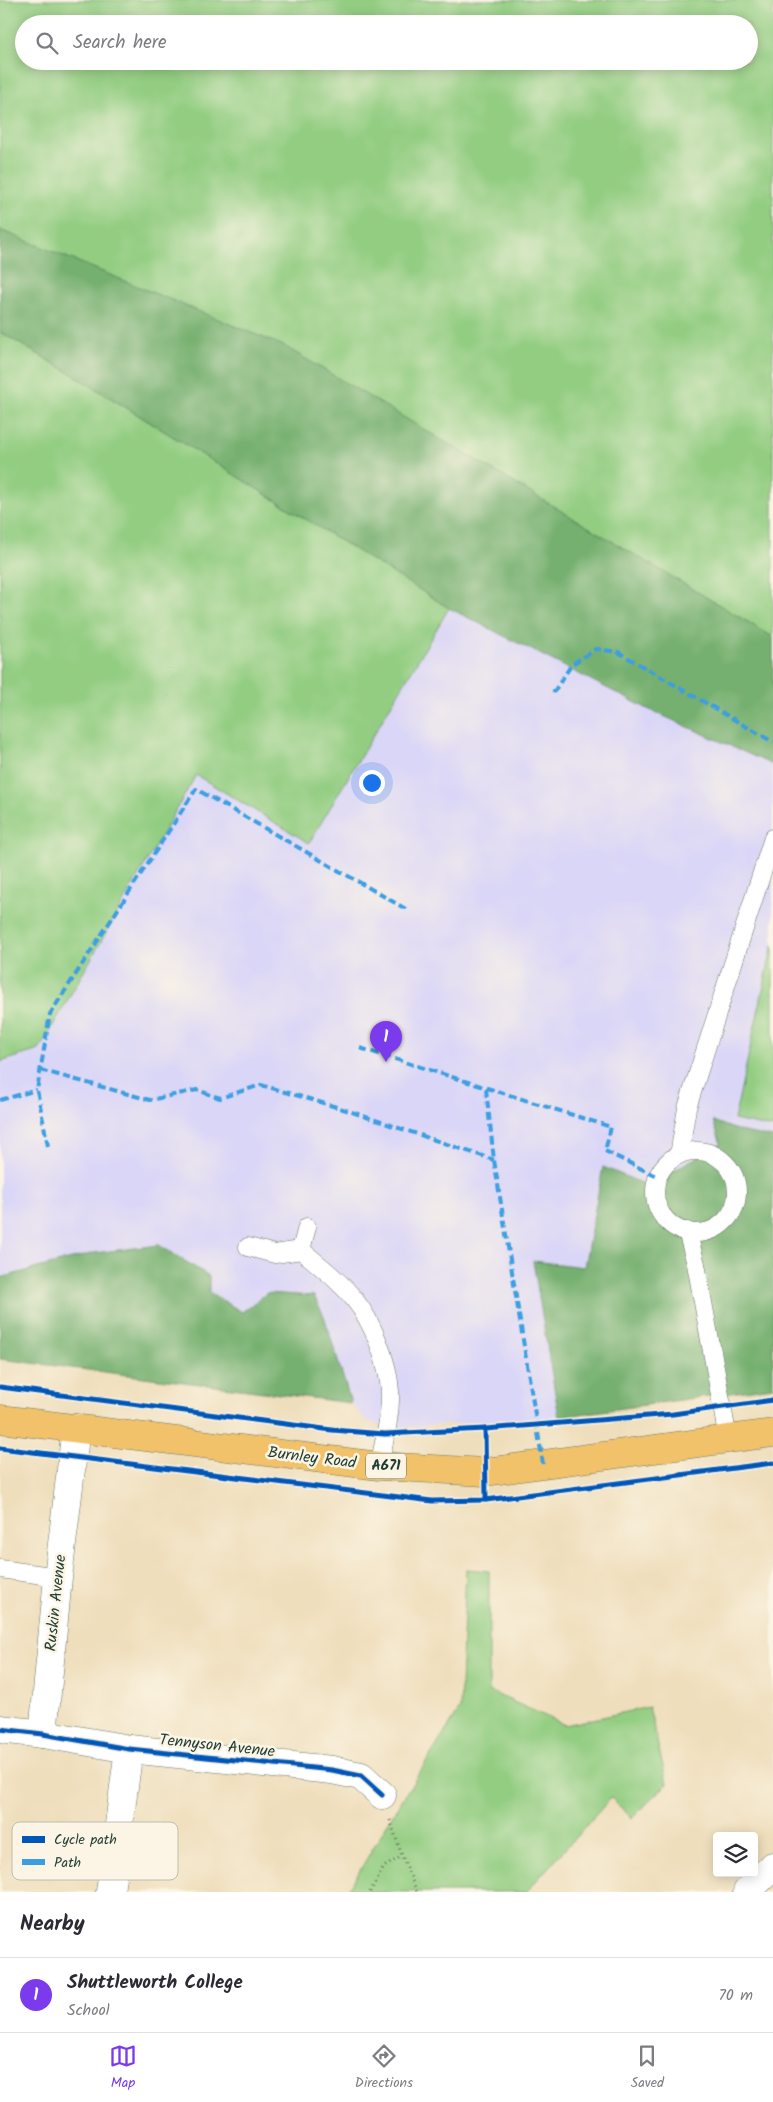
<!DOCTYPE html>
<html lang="en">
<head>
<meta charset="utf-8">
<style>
	:root { --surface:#fff; --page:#f2f2f3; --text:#2b2b33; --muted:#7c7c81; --line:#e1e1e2; --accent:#7c3aed }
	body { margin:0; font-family:Kalam,sans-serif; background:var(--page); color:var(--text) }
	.controls { position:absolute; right:15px; bottom:15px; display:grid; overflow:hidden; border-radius:5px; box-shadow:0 2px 12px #0003 }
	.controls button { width:45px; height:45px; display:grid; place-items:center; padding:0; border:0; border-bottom:1px solid var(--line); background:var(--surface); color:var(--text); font:25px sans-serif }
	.you { position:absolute; left:371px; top:782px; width:18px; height:18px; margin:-12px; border:4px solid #fff; border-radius:50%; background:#1a73e8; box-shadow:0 0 0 8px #1a73e833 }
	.badge { display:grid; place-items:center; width:32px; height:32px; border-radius:50%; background:var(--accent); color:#fff; font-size:16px; font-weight:700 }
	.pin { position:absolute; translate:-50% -41px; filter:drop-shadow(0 1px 2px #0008) }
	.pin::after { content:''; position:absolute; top:26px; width:18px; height:15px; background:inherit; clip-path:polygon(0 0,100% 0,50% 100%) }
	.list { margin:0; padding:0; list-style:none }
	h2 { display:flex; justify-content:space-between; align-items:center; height:65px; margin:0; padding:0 20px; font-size:21px }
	h2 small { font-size:16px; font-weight:400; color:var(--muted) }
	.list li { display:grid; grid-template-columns:32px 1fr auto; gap:15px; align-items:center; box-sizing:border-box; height:75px; padding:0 20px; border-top:1px solid var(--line) }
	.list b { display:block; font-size:19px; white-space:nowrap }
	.list p { margin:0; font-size:16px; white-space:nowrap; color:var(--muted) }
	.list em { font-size:16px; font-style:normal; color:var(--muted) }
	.icon { flex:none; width:28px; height:28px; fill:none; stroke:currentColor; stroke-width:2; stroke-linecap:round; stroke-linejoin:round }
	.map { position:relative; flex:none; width:773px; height:1892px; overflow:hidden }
	.search { position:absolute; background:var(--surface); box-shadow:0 2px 12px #0003; left:15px; right:15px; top:15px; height:55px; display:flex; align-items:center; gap:12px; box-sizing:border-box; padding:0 18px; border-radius:28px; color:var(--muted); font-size:19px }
	.sheet { height:140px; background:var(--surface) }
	nav { display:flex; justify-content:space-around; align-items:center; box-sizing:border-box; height:70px; border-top:1px solid var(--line); background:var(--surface); font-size:14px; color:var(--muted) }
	nav a { display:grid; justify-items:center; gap:2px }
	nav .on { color:var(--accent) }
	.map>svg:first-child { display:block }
	.built { fill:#dad6f7 }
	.green { fill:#93cd82; stroke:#59855b; fill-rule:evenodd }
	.forest { fill:#76b070; stroke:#4a7652 }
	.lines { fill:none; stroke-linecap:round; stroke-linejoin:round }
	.service-casing { stroke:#687564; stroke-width:19 }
	.minor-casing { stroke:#687564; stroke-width:29 }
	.primary-casing { stroke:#687564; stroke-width:29 }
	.path { stroke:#687564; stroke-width:3; stroke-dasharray:1 4; stroke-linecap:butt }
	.service { stroke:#fff; stroke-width:18 }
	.minor { stroke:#fff; stroke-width:28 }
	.primary { stroke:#f2c26a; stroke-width:28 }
	.quiet { stroke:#3c9ee2; stroke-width:4; stroke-dasharray:8 4; stroke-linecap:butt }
	.cycleway-casing { stroke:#fcf5e5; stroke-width:8 }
	.cycleway { stroke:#0057b8; stroke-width:5 }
	.labels { text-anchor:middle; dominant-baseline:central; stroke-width:5; stroke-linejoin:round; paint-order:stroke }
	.shield { fill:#fcf5e5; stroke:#617469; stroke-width:1 }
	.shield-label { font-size:15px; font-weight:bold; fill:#1f3d34 }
	.street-label { font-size:16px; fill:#1f3d34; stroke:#fcf5e5 }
	.key { fill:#fcf5e5; stroke:#babeb0; stroke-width:1 }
	.key-label { font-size:14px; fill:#1f3d34 }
</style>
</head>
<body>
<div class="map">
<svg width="773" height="1892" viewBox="0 0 773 1892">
	<rect width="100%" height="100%" fill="#fcf5e5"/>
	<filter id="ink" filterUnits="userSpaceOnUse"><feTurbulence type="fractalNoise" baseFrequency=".02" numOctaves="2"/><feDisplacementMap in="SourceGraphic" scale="10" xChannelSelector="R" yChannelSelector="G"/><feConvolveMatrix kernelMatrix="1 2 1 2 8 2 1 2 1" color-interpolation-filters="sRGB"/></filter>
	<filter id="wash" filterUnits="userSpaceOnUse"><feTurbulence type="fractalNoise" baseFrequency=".0096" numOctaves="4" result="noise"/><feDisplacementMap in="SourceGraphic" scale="20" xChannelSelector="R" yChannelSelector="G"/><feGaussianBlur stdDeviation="1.12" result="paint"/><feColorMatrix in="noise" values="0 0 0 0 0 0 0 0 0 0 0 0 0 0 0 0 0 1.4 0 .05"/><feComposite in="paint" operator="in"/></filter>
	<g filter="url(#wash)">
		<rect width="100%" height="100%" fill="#efdebc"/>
		<polygon class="built" points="0,332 648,709 773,765 773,1387 559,1417 387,1428 367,1421 350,1403 0,1359"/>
		<g class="green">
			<path d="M 0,0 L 773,0 L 773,637 L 284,347 L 0,230 ZM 24,24 L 749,24 L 749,61 L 24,61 Z"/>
			<polygon points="0,332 77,377 449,608 309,843 196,775 39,1050 0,1062"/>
			<polygon points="773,945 773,1128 734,1120"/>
			<polygon points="466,1569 489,1571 489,1691 565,1725 649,1707 667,1784 632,1818 611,1798 526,1892 347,1892 392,1816 460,1709"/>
		</g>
		<g class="forest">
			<polygon points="0,230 284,346 773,637 773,765 648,709 449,608 77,377 0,332"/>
			<polygon points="713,1121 739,1131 773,1138 773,1387 559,1417 533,1261 584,1267 603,1167 646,1185 721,1144"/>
			<polygon points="159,1245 209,1276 209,1292 242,1312 267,1293 314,1296 324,1316 351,1403 0,1359 0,1278 94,1253"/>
		</g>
	</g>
	<g filter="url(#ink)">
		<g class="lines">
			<defs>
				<g id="service">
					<circle cx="696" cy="1192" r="41"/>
					<polyline points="679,1155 687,1108 773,838"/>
					<polyline points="687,1231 696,1264 728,1439"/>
					<path d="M 248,1247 L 275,1254 L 301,1250 C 319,1265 340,1281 354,1299 C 373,1322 388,1362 390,1391 C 391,1415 384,1442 379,1466"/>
					<polyline points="301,1250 307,1227"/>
					<polyline points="0,1569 58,1577"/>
				</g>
				<g id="minor">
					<polyline points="0,1729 43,1734 129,1749 332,1770 361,1776 382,1795"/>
					<polyline points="43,1734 58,1577 76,1428"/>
					<polyline points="110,1892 129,1749"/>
					<polyline points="747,1892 773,1866"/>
				</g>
				<polyline id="primary" points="0,1419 379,1466 485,1472 773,1433"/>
			</defs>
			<use href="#service" class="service-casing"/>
			<use href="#minor" class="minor-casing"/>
			<use href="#primary" class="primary-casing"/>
			<g class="path">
				<polyline points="390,1820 402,1856 417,1892"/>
				<polyline points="370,1892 384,1867 402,1856"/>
			</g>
			<use href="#service" class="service"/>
			<use href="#minor" class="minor"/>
			<use href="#primary" class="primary"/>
			<g class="quiet">
				<polyline points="553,693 572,664 596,649 618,652 773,742"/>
				<polyline points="360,1048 611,1127 605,1151 658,1177"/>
				<polyline points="40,1070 150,1100 197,1090 220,1098 261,1085 340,1108 494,1160"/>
				<polyline points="486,1089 494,1160 543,1464"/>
				<polyline points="0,1100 37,1090"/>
				<polyline points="48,1146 37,1090 50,1014 196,789 406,909"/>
			</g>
			<defs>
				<g id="cycleway">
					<polyline points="0,1387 332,1430 385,1434 485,1429"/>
					<polyline points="0,1448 432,1501 486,1500 773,1463"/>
					<polyline points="486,1500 485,1429 673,1414 773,1400"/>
					<polyline points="0,1729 43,1734 129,1749 332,1770 361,1776 382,1795"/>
				</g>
			</defs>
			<use href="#cycleway" class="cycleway-casing"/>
			<use href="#cycleway" class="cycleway"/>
		</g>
	</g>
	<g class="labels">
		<rect class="shield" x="366" y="1453.5" width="40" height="25" rx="4"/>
		<g class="shield-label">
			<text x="386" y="1466">A671</text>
		</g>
		<g class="street-label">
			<text transform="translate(312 1458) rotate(7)">Burnley Road</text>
			<text transform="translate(56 1603) rotate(-84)">Ruskin Avenue</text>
			<text transform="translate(217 1746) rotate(6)">Tennyson Avenue</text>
		</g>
	</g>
	<rect x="12" y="1822" width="166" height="58" rx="8" class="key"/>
	<rect x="22" y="1836" width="23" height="7" fill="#0057b8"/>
	<rect x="22" y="1859" width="23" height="6" fill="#3c9ee2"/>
	<g class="key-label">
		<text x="54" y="1844">Cycle path</text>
		<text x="54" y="1867">Path</text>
	</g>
</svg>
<div class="controls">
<button><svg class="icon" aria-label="layers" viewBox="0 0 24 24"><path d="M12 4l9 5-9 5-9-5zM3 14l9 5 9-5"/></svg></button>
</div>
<div class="you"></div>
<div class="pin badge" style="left:386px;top:1062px">1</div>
<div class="search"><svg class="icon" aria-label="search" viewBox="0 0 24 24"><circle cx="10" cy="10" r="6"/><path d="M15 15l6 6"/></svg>Search here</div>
</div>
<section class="sheet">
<h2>Nearby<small></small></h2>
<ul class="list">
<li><span class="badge">1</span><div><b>Shuttleworth College</b><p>School</p></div><em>70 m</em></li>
</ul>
</section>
<nav>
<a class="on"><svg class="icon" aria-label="map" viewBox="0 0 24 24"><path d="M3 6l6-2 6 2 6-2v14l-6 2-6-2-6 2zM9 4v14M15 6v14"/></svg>Map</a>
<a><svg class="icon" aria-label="directions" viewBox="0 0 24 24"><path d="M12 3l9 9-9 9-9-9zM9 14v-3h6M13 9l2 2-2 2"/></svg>Directions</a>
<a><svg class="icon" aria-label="saved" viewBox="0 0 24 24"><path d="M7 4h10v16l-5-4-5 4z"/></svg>Saved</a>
</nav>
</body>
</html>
